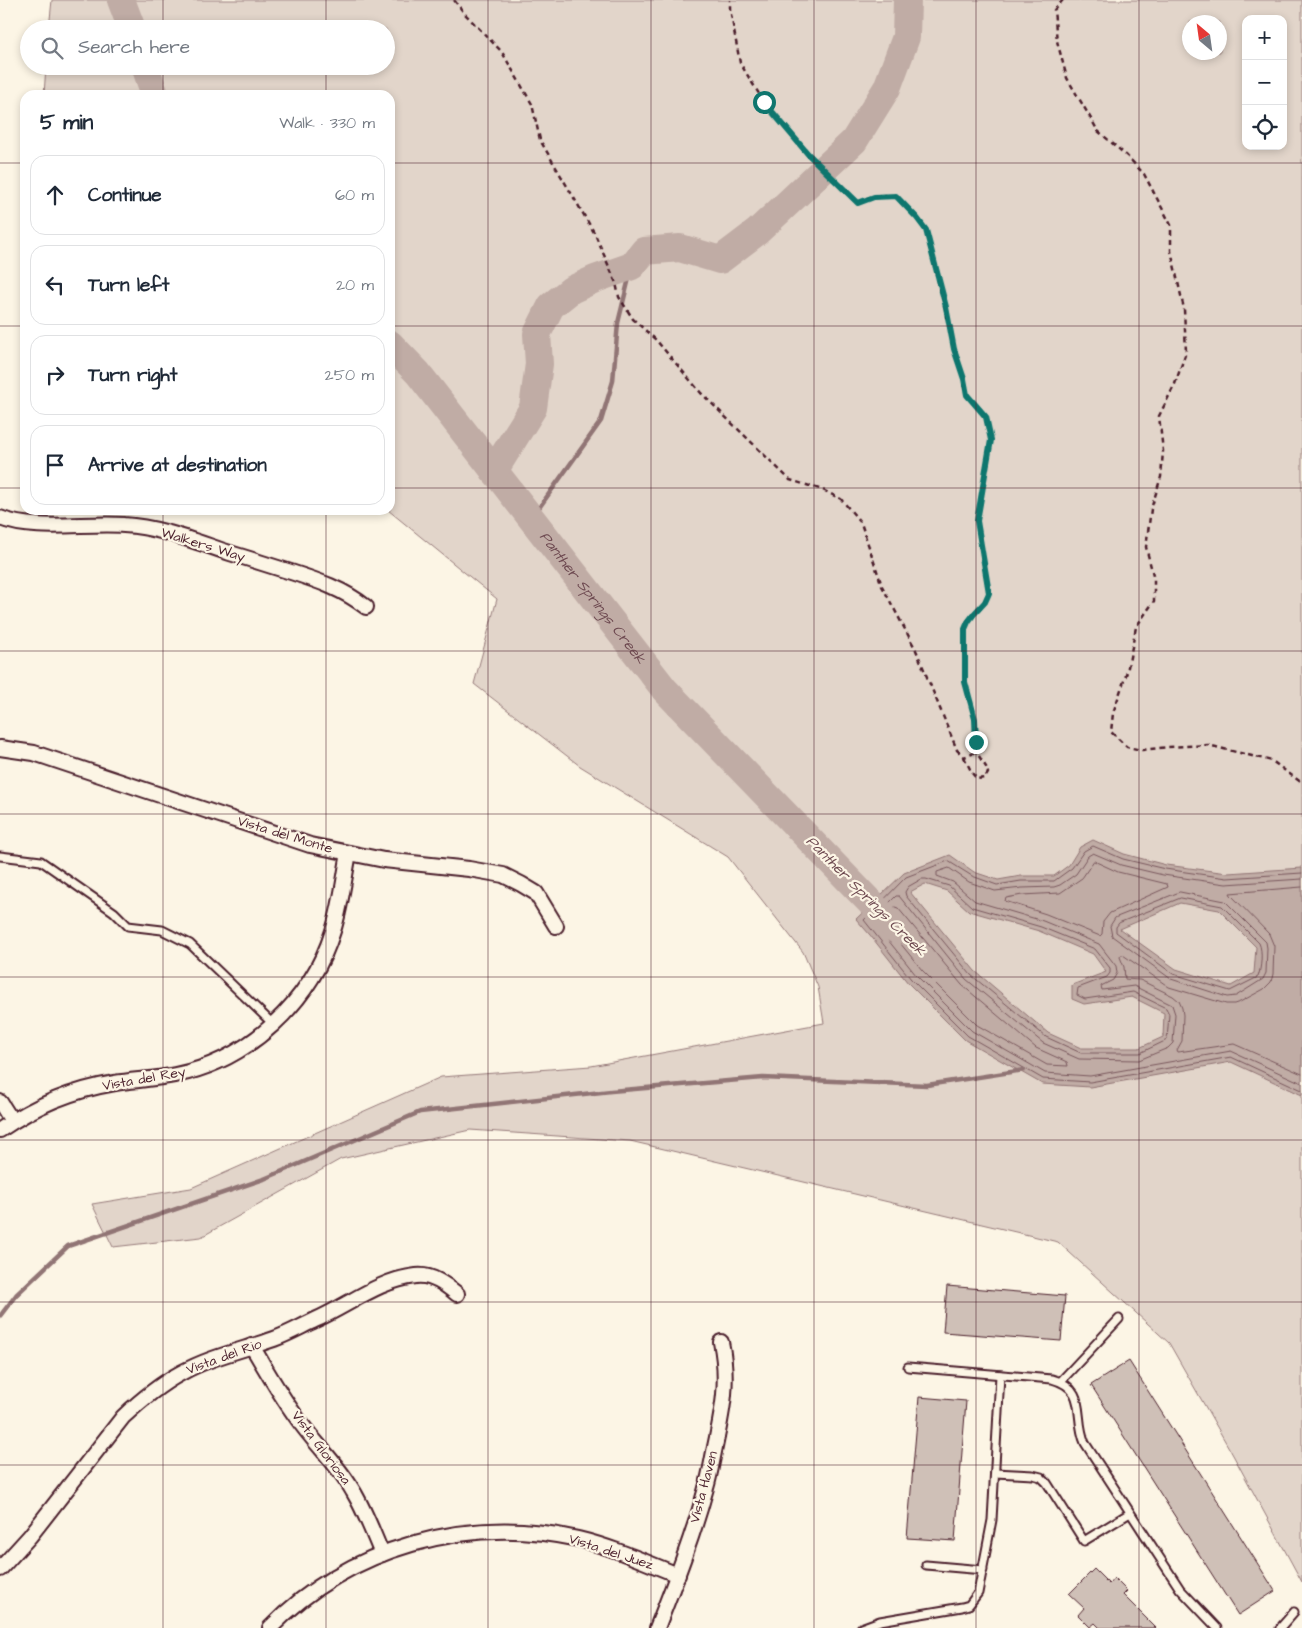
<!DOCTYPE html>
<html lang="en">
<head>
<meta charset="utf-8">
<style>
	:root { --surface:#fff; --page:#f2f2f3; --text:#1f2937; --muted:#747a83; --line:#e0e1e3 }
	body { margin:0; font-family:"Architects Daughter",sans-serif; background:var(--page); color:var(--text) }
	.controls { position:absolute; right:15px; top:15px; display:grid; overflow:hidden; border-radius:10px; box-shadow:0 2px 8px #0003 }
	.controls button { width:45px; height:45px; display:grid; place-items:center; padding:0; border:0; border-bottom:1px solid var(--line); background:var(--surface); color:var(--text); font:25px sans-serif }
	.compass { position:absolute; left:1182px; top:15px; width:45px; height:45px; border-radius:50%; background:var(--surface); box-shadow:0 2px 8px #0003; rotate:331deg }
	.stop { position:absolute; width:15px; height:15px; margin:-11px; border:4px solid #0f766e; border-radius:50%; background:#fff }
	.stop.end { background:#0f766e; border-color:#fff; box-shadow:0 1px 5px #0008 }
	.list { margin:0; padding:0; list-style:none }
	h2 { display:flex; justify-content:space-between; align-items:center; height:65px; margin:0; padding:0 20px; font-size:21px }
	h2 small { font-size:16px; font-weight:400; color:var(--muted) }
	.list li { display:grid; grid-template-columns:32px 1fr auto; gap:15px; align-items:center; box-sizing:border-box; height:80px; margin:0 10px 10px; padding:0 10px; border:1px solid var(--line); border-radius:15px }
	.list b { display:block; font-size:19px; white-space:nowrap }
	.list em { font-size:16px; font-style:normal; color:var(--muted) }
	.icon { flex:none; width:28px; height:28px; fill:none; stroke:currentColor; stroke-width:2; stroke-linecap:round; stroke-linejoin:round }
	.map { position:relative; flex:none; width:1302px; height:1628px; overflow:hidden }
	.search { position:absolute; background:var(--surface); box-shadow:0 2px 8px #0003; left:20px; top:20px; width:375px; height:55px; display:flex; align-items:center; gap:12px; box-sizing:border-box; padding:0 18px; border-radius:28px; color:var(--muted); font-size:19px }
	.panel { position:absolute; background:var(--surface); box-shadow:0 2px 8px #0003; left:20px; top:90px; width:375px; height:425px; border-radius:15px }
	.map>svg:first-child { display:block }
	.green { fill:#e2d5ca; stroke:#967a7a; fill-rule:evenodd }
	.water { fill:#c0aca5; stroke:#917474; fill-rule:evenodd }
	.lines { fill:none; stroke-linecap:round; stroke-linejoin:round }
	.shore { stroke:#79575c; stroke-width:1 }
	.stream { stroke:#917474; stroke-width:4.5 }
	.river { stroke:#c0aca5; stroke-width:28 }
	.building { fill:#cfc0b7; stroke:#4a1f2b }
	.service-casing { stroke:#4a1f2b; stroke-width:11 }
	.minor-casing { stroke:#4a1f2b; stroke-width:18 }
	.path { stroke:#4a1f2b; stroke-width:2.5; stroke-dasharray:5 4; stroke-linecap:butt }
	.service { stroke:#fcf5e5; stroke-width:7 }
	.minor { stroke:#fcf5e5; stroke-width:14 }
	.route { stroke:#0f766e; stroke-width:6 }
	.grid { fill:none; stroke:#4a1f2b; stroke-width:1; stroke-opacity:0.55 }
	.labels { text-anchor:middle; dominant-baseline:central; stroke-width:4.5; stroke-linejoin:round; paint-order:stroke }
	.street-label { font-size:14px; fill:#4a1f2b; stroke:#fcf5e5 }
	.water-label { font-size:15px; font-style:italic; fill:#6d4950; stroke:#fcf5e5 }
</style>
</head>
<body>
<div class="map">
<svg width="1302" height="1628" viewBox="0 0 1302 1628">
	<rect width="100%" height="100%" fill="#fcf5e5"/>
	<filter id="ink" filterUnits="userSpaceOnUse"><feTurbulence type="fractalNoise" baseFrequency=".02" numOctaves="2"/><feDisplacementMap in="SourceGraphic" scale="10" xChannelSelector="R" yChannelSelector="G"/><feConvolveMatrix kernelMatrix="1 2 1 2 8 2 1 2 1" color-interpolation-filters="sRGB"/></filter>
	<g filter="url(#ink)">
		<path class="green" d="M 52,0 L 1302,0 L 1302,1582 L 1233,1455 L 1169,1343 L 1058,1242 L 630,1141 L 470,1130 L 341,1159 L 201,1237 L 113,1247 L 92,1204 L 191,1188 L 441,1077 L 591,1066 L 824,1023 L 818,987 L 803,952 L 728,857 L 580,766 L 474,684 L 497,599 L 388,510 L 390,510 L 390,95 L 44,95 L 46,66 L 386,66 L 386,29 L 49,29 ZM 1246,19 L 1283,19 L 1283,146 L 1246,146 ZM 1190,22 L 1220,22 L 1220,52 L 1190,52 Z"/>
		<path class="water" d="M 1093,840 L 1124,854 L 1166,865 L 1228,873 L 1302,868 L 1302,1095 L 1231,1062 L 1090,1087 L 1042,1084 L 965,1040 L 908,983 L 870,935 L 856,919 L 904,873 L 950,855 L 974,872 L 998,880 L 1021,876 L 1054,876 L 1069,865 L 1080,847 ZM 925,884 L 947,891 L 969,911 L 1039,931 L 1093,954 L 1106,972 L 1072,985 L 1072,999 L 1084,1004 L 1132,997 L 1164,1013 L 1163,1037 L 1139,1048 L 1081,1048 L 1048,1033 L 975,971 L 910,892 ZM 1180,903 L 1219,910 L 1256,947 L 1254,973 L 1231,986 L 1176,969 L 1120,929 Z"/>
		<g class="lines">
			<g class="shore">
				<polygon points="1094,861 1118,872 1167,884 1168,887 1110,913 1103,922 1102,934 1100,936 1046,914 1005,901 1006,898 1022,895 1060,893 1082,878"/>
				<polyline points="1302,873 1227,878 1165,869 1123,859 1093,846 1084,851 1072,868 1054,881 1021,881 997,885 972,876 948,861 906,877 864,920 911,979 968,1036 1043,1079 1090,1082 1231,1057 1302,1090"/>
				<polygon points="922,879 926,879 949,886 972,907 1041,927 1095,949 1110,968 1110,973 1107,977 1078,988 1077,995 1085,999 1133,992 1166,1008 1169,1014 1167,1040 1140,1053 1081,1053 1046,1037 971,975 906,896 905,892 908,887"/>
				<polyline points="1302,879 1226,884 1163,875 1121,865 1093,853 1088,856 1076,874 1060,885 1054,887 1022,888 995,891 969,882 949,868 937,872 937,876 953,882 975,901 1043,921 1099,944 1116,966 1117,973 1113,980 1101,986 1102,990 1134,986 1172,1005 1175,1014 1173,1043 1168,1048 1139,1060 1079,1059 1043,1043 966,979 899,896 896,896 872,920 916,975 972,1031 1045,1073 1090,1076 1231,1051 1302,1083"/>
				<polyline points="1302,887 1230,893 1231,895 1269,934 1274,946 1273,974 1271,982 1264,989 1240,1002 1234,1004 1226,1004 1169,987 1123,955 1121,955 1120,957 1124,967 1125,979 1140,980 1173,996 1179,1001 1182,1008 1183,1015 1182,1041 1177,1050 1178,1052 1234,1044 1302,1074"/>
				<polygon points="1180,892 1225,901 1266,942 1267,948 1266,973 1263,979 1236,996 1227,997 1171,979 1112,936 1110,926 1115,918"/>
				<path d="M 1181,898 L 1222,906 L 1259,943 C 1263,951 1261,969 1258,977 L 1230,991 L 1173,974 L 1116,932 L 1116,927 L 1119,923 Z"/>
				<polygon points="895,907 898,908 962,985 1036,1048 1067,1062 1068,1066 1047,1065 977,1025 922,970 883,922 884,919"/>
			</g>
			<g class="stream">
				<polyline points="531,519 601,421 613,381 618,323 632,266"/>
				<polyline points="0,1316 16,1295 68,1246 264,1179 420,1112 611,1091 763,1078 927,1085 1024,1070"/>
			</g>
			<g class="river">
				<polyline points="121,0 132,29"/>
				<polyline points="145,66 155,95"/>
				<path id="s1" d="M 390,344 L 418,373 L 665,690 L 897,930"/>
				<polyline points="494,471 533,408 539,364 537,334 551,306 571,290 595,279 632,266 644,251 680,248 720,260 757,232 854,141 887,88 906,37 907,0"/>
			</g>
		</g>
		<g class="building">
			<polygon points="947,1286 1065,1296 1061,1341 943,1332"/>
			<polygon points="1129,1361 1275,1591 1238,1615 1091,1385"/>
			<polygon points="919,1397 966,1401 955,1541 907,1538"/>
			<polygon points="1094,1569 1109,1584 1114,1578 1127,1591 1123,1595 1156,1628 1100,1628 1095,1623 1090,1627 1078,1615 1084,1608 1069,1594"/>
		</g>
		<g class="lines">
			<defs>
				<g id="service">
					<polyline points="0,856 41,861 114,912 128,926 162,930 190,944 273,1024"/>
					<path d="M 908,1367 L 1052,1379 C 1089,1389 1073,1416 1085,1443 L 1180,1589 L 1217,1628"/>
					<polyline points="1061,1381 1119,1319"/>
					<polyline points="995,1473 1033,1475 1041,1477 1047,1483 1084,1541 1130,1513"/>
					<polyline points="926,1565 983,1570"/>
					<polyline points="861,1628 880,1621 962,1607 969,1605 978,1593 992,1520 1000,1375"/>
					<polyline points="1280,1628 1294,1612"/>
				</g>
				<g id="minor">
					<path d="M 0,518 C 35,532 86,522 124,525 C 160,527 196,542 230,553 C 250,559 271,566 291,572 C 319,581 343,589 366,607"/>
					<polyline points="0,748 34,753 310,845 384,860 469,869 503,875 521,884 536,893 556,926"/>
					<polyline points="0,1102 12,1121"/>
					<path d="M 0,1130 C 34,1106 73,1090 115,1083 C 135,1080 155,1079 175,1075 C 248,1061 311,1002 333,931 C 341,906 344,879 349,853"/>
					<path d="M 252,1346 C 266,1370 280,1395 297,1418 C 314,1443 338,1464 353,1491 C 365,1511 373,1533 382,1554"/>
					<path d="M 0,1569 L 30,1536 L 123,1417 C 141,1400 159,1385 181,1373 C 210,1357 243,1350 274,1339 C 288,1334 302,1326 315,1320 C 349,1305 379,1280 416,1276 C 432,1274 446,1285 457,1294"/>
					<path d="M 270,1628 C 349,1547 468,1514 578,1539 C 612,1547 645,1562 678,1575"/>
					<path d="M 657,1628 C 675,1582 693,1536 706,1488 C 710,1475 712,1461 715,1447 C 723,1409 729,1380 721,1342"/>
				</g>
			</defs>
			<use href="#service" class="service-casing"/>
			<use href="#minor" class="minor-casing"/>
			<g class="path">
				<polyline points="454,0 465,14 502,52 532,104 540,140 595,234 616,283 619,297 633,319 656,340 701,393 790,480 823,490 841,499 861,523 882,586 916,650 957,750 964,757 972,754 975,750 976,727 973,710 965,682 965,629 968,621 985,601 989,593 977,521 991,440 986,417 967,395 964,379 954,349 945,307 926,230 917,218 896,196 874,197 858,203 808,154 764,102 740,63 730,9 730,0"/>
				<polyline points="1063,0 1054,10 1057,41 1067,78 1098,131 1127,156 1144,174 1171,225 1171,251 1184,309 1186,352 1175,384 1159,416 1163,451 1161,477 1151,509 1146,547 1154,579 1154,601 1136,627 1127,672 1113,713 1111,732 1127,747 1142,750 1168,747 1208,745 1272,761 1302,783"/>
				<polyline points="964,757 972,773 977,779 985,778 988,773 986,767 975,750"/>
			</g>
			<use href="#service" class="service"/>
			<use href="#minor" class="minor"/>
		</g>
	</g>
	<g class="lines" filter="url(#ink)">
		<polyline class="route" points="764,102 808,154 858,203 874,197 896,196 917,218 926,230 946,307 954,349 964,379 967,395 986,417 991,440 977,521 989,593 985,602 974,614 968,622 965,629 965,682 975,719 976,742"/>
	</g>
	<path class="grid" d="M 163,0 L 163,29M 326,0 L 326,29M 488,0 L 488,1628M 651,0 L 651,1628M 814,0 L 814,1628M 976,0 L 976,1628M 1139,0 L 1139,1628M 163,66 L 163,95M 326,66 L 326,95M 0,163 L 25,163M 390,163 L 1302,163M 0,326 L 25,326M 390,326 L 1302,326M 0,488 L 25,488M 390,488 L 1302,488M 163,510 L 163,1628M 326,510 L 326,1628M 0,651 L 1302,651M 0,814 L 1302,814M 0,977 L 1302,977M 0,1140 L 1302,1140M 0,1302 L 1302,1302M 0,1465 L 1302,1465"/>
	<g class="labels">
		<g class="street-label">
			<text transform="translate(203 545) rotate(17)">Walkers Way</text>
			<text transform="translate(285 835) rotate(17)">Vista del Monte</text>
			<text transform="translate(144 1079) rotate(-10)">Vista del Rey</text>
			<text transform="translate(224 1357) rotate(-20)">Vista del Rio</text>
			<text transform="translate(321 1448) rotate(53)">Vista Gloriosa</text>
			<text transform="translate(704 1487) rotate(-75)">Vista Haven</text>
			<text transform="translate(611 1552) rotate(18)">Vista del Juez</text>
		</g>
		<g class="water-label">
			<text stroke="none"><textPath href="#s1" startOffset="325">Panther Springs Creek</textPath></text>
			<text transform="translate(866 896) rotate(45)">Panther Springs Creek</text>
		</g>
	</g>
</svg>
<div class="controls">
<button>+</button>
<button>−</button>
<button><svg class="icon" aria-label="locate" viewBox="0 0 24 24"><circle cx="12" cy="12" r="6"/><path d="M12 2v4M12 18v4M2 12h4M18 12h4"/></svg></button>
</div>
<svg class="compass" viewBox="-18 -18 36 36"><path d="M0-13l5 13h-10z" fill="#e53935"/><path d="M0 13l5-13h-10z" fill="#747a83"/></svg>
<div class="stop" style="left:764px;top:102px"></div>
<div class="stop end" style="left:976px;top:742px"></div>
<div class="search"><svg class="icon" aria-label="search" viewBox="0 0 24 24"><circle cx="10" cy="10" r="6"/><path d="M15 15l6 6"/></svg>Search here</div>
<section class="panel">
<h2>5 min<small>Walk · 330 m</small></h2>
<ul class="list">
<li><svg class="icon" aria-label="ahead" viewBox="0 0 24 24"><path d="M12 20V5M6 11l6-6 6 6"/></svg><div><b>Continue</b></div><em>60 m</em></li>
<li><svg class="icon" aria-label="left" viewBox="0 0 24 24"><path d="M17 20v-9H6M10 6l-5 5 5 5"/></svg><div><b>Turn left</b></div><em>20 m</em></li>
<li><svg class="icon" aria-label="right" viewBox="0 0 24 24"><path d="M7 20v-9h11M14 6l5 5-5 5"/></svg><div><b>Turn right</b></div><em>250 m</em></li>
<li><svg class="icon" aria-label="arrive" viewBox="0 0 24 24"><path d="M6 21V4h12l-3 4 3 4H6"/></svg><div><b>Arrive at destination</b></div></li>
</ul>
</section>
</div>
</body>
</html>
